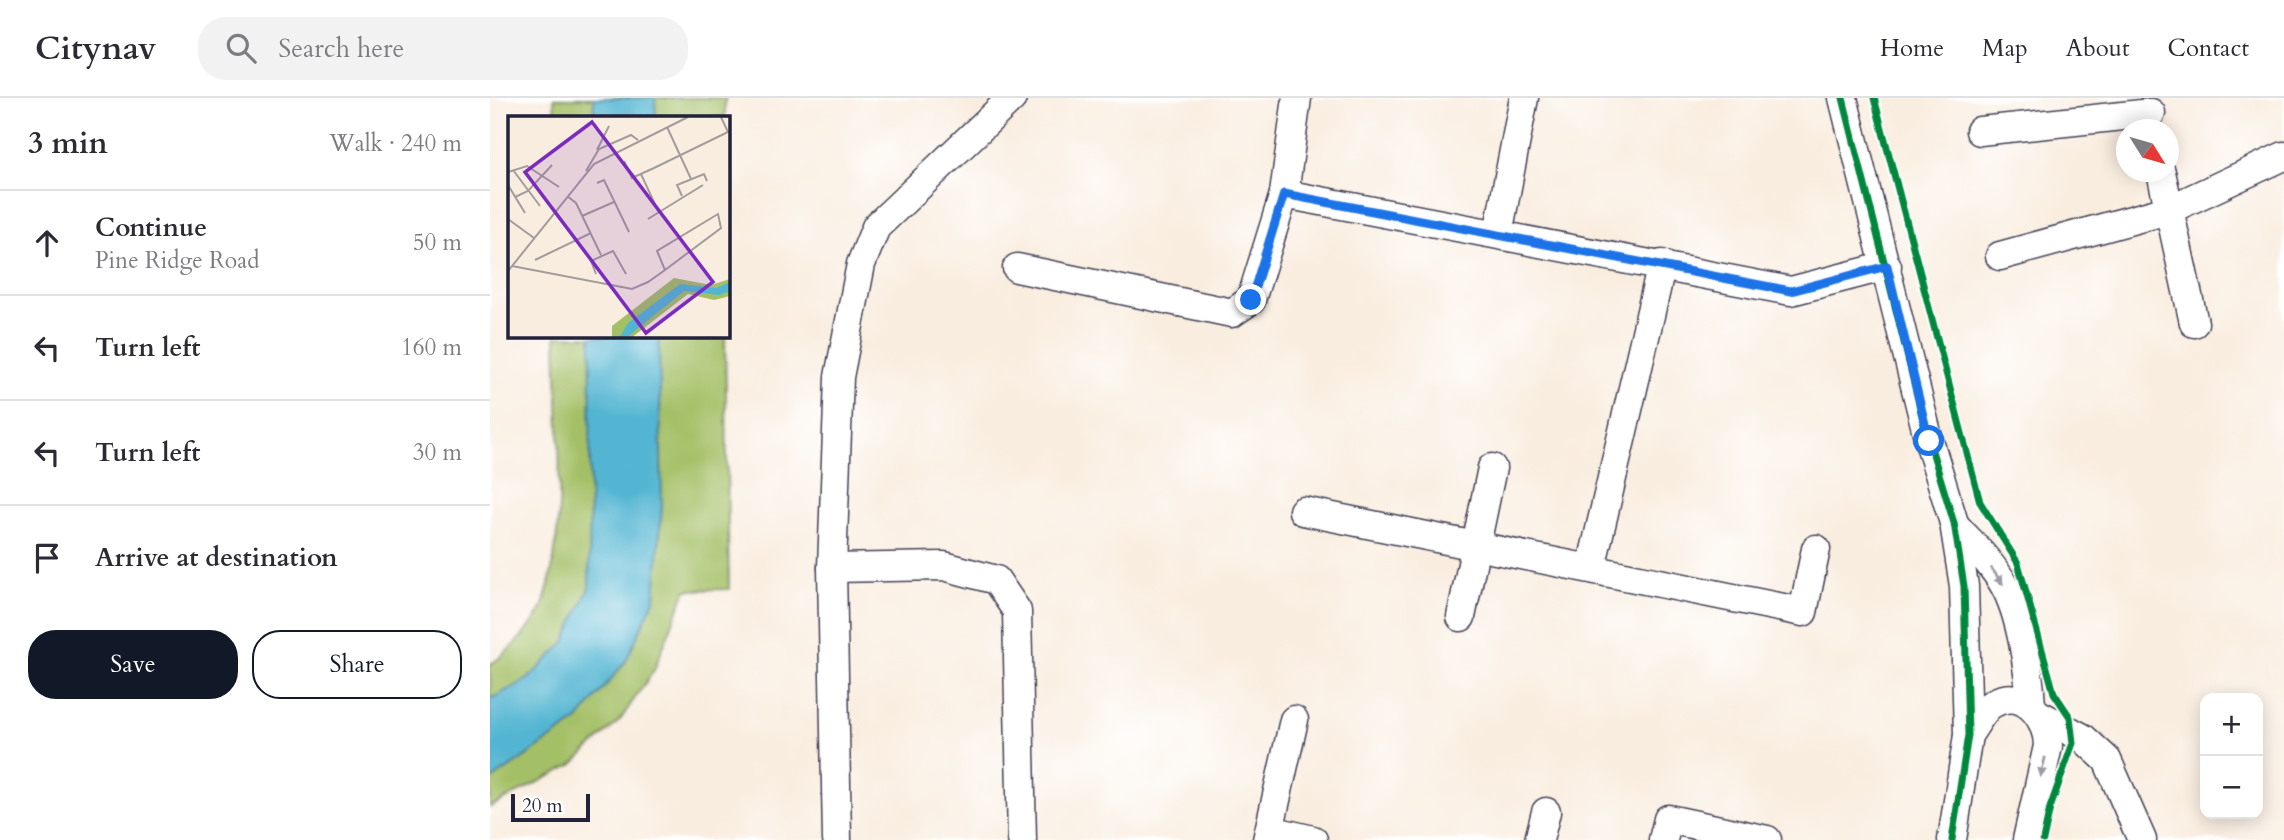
<!DOCTYPE html>
<html lang="en">
<head>
<meta charset="utf-8">
<style>
	:root { --surface:#fff; --page:#f2f2f3; --text:#2b2b33; --muted:#7c7c81; --line:#e1e1e2; --accent:#111827 }
	body { margin:0; font-family:Cardo,serif; background:var(--page); color:var(--text) }
	.controls { position:absolute; right:21px; bottom:21px; display:grid; overflow:hidden; border-radius:14px; box-shadow:0 4px 18px #0003 }
	.controls button { width:63px; height:63px; display:grid; place-items:center; padding:0; border:0; border-bottom:2px solid var(--line); background:var(--surface); color:var(--text); font:35px sans-serif }
	.compass { position:absolute; left:1626px; top:21px; width:63px; height:63px; border-radius:50%; background:var(--surface); box-shadow:0 4px 18px #0003; rotate:127deg }
	.scale { position:absolute; left:21px; bottom:18px; width:79px; box-sizing:border-box; padding-left:7px; border:4px solid #22223b; border-top:0; font-size:19px; line-height:24px; white-space:nowrap; color:#22223b; -webkit-text-stroke:5px #fff; paint-order:stroke }
	.stop { position:absolute; width:21px; height:21px; margin:-16px; border:5px solid #1a73e8; border-radius:50%; background:#fff }
	.stop.end { background:#1a73e8; border-color:#fff; box-shadow:0 2px 7px #0008 }
	.list { margin:0; padding:0; list-style:none }
	h2 { display:flex; justify-content:space-between; align-items:center; height:91px; margin:0; padding:0 28px; font-size:30px }
	h2 small { font-size:23px; font-weight:400; color:var(--muted) }
	.list li { display:grid; grid-template-columns:46px 1fr auto; gap:21px; align-items:center; box-sizing:border-box; height:105px; padding:0 28px; border-top:2px solid var(--line) }
	.list b { display:block; font-size:26px; white-space:nowrap }
	.list p { margin:0; font-size:23px; white-space:nowrap; color:var(--muted) }
	.list em { font-size:23px; font-style:normal; color:var(--muted) }
	.actions { display:flex; gap:14px; padding:21px 28px }
	.actions a { flex:1; padding:16px 0; border:2px solid var(--accent); border-radius:28px; text-align:center; font-size:24px; color:var(--accent) }
	.actions .main { background:var(--accent); color:#fff }
	.icon { flex:none; width:38px; height:38px; fill:none; stroke:currentColor; stroke-width:2; stroke-linecap:round; stroke-linejoin:round }
	.map { position:relative; flex:none; width:1794px; height:742px; overflow:hidden }
	header { display:flex; align-items:center; gap:42px; box-sizing:border-box; height:98px; padding:0 35px; background:var(--surface); border-bottom:2px solid var(--line) }
	header strong { font-size:33px }
	nav { display:flex; gap:38px; margin-inline-start:auto; font-size:24px }
	.search { width:490px; height:63px; background:var(--page); display:flex; align-items:center; gap:18px; box-sizing:border-box; padding:0 24px; border-radius:28px; color:var(--muted); font-size:26px }
	main { display:flex }
	aside { flex:1; background:var(--surface) }
	.map>svg:first-child { display:block }
	.green { fill:#a4c066; stroke:#637150; stroke-width:2 }
	.water { fill:#53b5d2; stroke:#3a6c86; stroke-width:2 }
	.lines { fill:none; stroke-linecap:round; stroke-linejoin:round }
	.minor-casing { stroke:#424054; stroke-width:31 }
	.minor { stroke:#fff; stroke-width:28 }
	.cycleway-casing { stroke:#fff; stroke-width:11 }
	.cycleway { stroke:#00873e; stroke-width:7 }
	.oneway { fill:#9c9ca7 }
	.route { stroke:#1a73e8; stroke-width:9 }
	.inset-road { fill:none; stroke:#a39c9d; stroke-width:2 }
	.view { fill:#7b2cbf; fill-opacity:0.15; stroke:#7b2cbf; stroke-width:3.5 }
	.inset-edge { fill:none; stroke:#22223b; stroke-width:3.5 }
</style>
</head>
<body>
<header>
<strong>Citynav</strong>
<div class="search"><svg class="icon" aria-label="search" viewBox="0 0 24 24"><circle cx="10" cy="10" r="6"/><path d="M15 15l6 6"/></svg>Search here</div>
<nav><a>Home</a><a>Map</a><a>About</a><a>Contact</a></nav>
</header>
<main>
<aside>
<h2>3 min<small>Walk · 240 m</small></h2>
<ul class="list">
<li><svg class="icon" aria-label="ahead" viewBox="0 0 24 24"><path d="M12 20V5M6 11l6-6 6 6"/></svg><div><b>Continue</b><p>Pine Ridge Road</p></div><em>50 m</em></li>
<li><svg class="icon" aria-label="left" viewBox="0 0 24 24"><path d="M17 20v-9H6M10 6l-5 5 5 5"/></svg><div><b>Turn left</b></div><em>160 m</em></li>
<li><svg class="icon" aria-label="left" viewBox="0 0 24 24"><path d="M17 20v-9H6M10 6l-5 5 5 5"/></svg><div><b>Turn left</b></div><em>30 m</em></li>
<li><svg class="icon" aria-label="arrive" viewBox="0 0 24 24"><path d="M6 21V4h12l-3 4 3 4H6"/></svg><div><b>Arrive at destination</b></div></li>
</ul>
<div class="actions"><a class="main">Save</a><a>Share</a></div>
</aside>
<div class="map">
<svg width="1794" height="742" viewBox="0 0 1794 742">
	<rect width="100%" height="100%" fill="#fff"/>
	<filter id="ink" filterUnits="userSpaceOnUse"><feTurbulence type="fractalNoise" baseFrequency=".0143" numOctaves="2"/><feDisplacementMap in="SourceGraphic" scale="14" xChannelSelector="R" yChannelSelector="G"/><feConvolveMatrix kernelMatrix="1 2 1 2 8 2 1 2 1" color-interpolation-filters="sRGB"/></filter>
	<filter id="wash" filterUnits="userSpaceOnUse"><feTurbulence type="fractalNoise" baseFrequency=".00686" numOctaves="4" result="noise"/><feDisplacementMap in="SourceGraphic" scale="28" xChannelSelector="R" yChannelSelector="G"/><feGaussianBlur stdDeviation="1.57" result="paint"/><feColorMatrix in="noise" values="0 0 0 0 0 0 0 0 0 0 0 0 0 0 0 0 0 1.4 0 .05"/><feComposite in="paint" operator="in"/></filter>
	<g filter="url(#wash)">
		<rect width="100%" height="100%" fill="#f9eddf"/>
		<g class="green">
			<polygon points="64,0 235,0 235,19 65,19"/>
			<path d="M 66,238 L 235,238 L 239,491 L 196,492 L 164,572 L 130,622 L 82,667 L 0,709 L 0,566 C 16,558 47,524 53,507 C 79,431 67,319 66,238 Z"/>
		</g>
		<g class="water">
			<polygon points="104,0 165,0 166,19 103,19"/>
			<polygon points="101,238 169,238 172,407 165,500 136,563 88,622 0,683 0,601 38,581 75,544 99,490"/>
		</g>
	</g>
	<g filter="url(#ink)">
		<g class="lines">
			<defs>
				<g id="minor">
					<polyline points="1353,0 1439,343 1464,425 1474,488 1478,637 1462,742"/>
					<polyline points="1490,33 1661,15"/>
					<polyline points="1671,74 1704,225"/>
					<polyline points="794,96 1301,193 1397,168"/>
					<polyline points="1008,136 1034,0"/>
					<polyline points="1510,158 1678,112 1794,58"/>
					<polyline points="527,170 742,215 761,202 794,96 807,0"/>
					<polyline points="813,413 1313,514 1326,451"/>
					<path d="M 1464,426 C 1480,444 1500,463 1513,485 C 1531,515 1539,572 1541,608"/>
					<polyline points="342,470 454,468 506,482 527,513 532,742"/>
					<polyline points="1101,470 1172,166"/>
					<polyline points="971,519 1002,370"/>
					<polyline points="1552,618 1593,640 1617,662 1652,742"/>
					<path d="M 1478,637 C 1485,628 1493,611 1502,606 C 1533,587 1558,620 1558,648 L 1537,742"/>
					<polyline points="780,732 823,742"/>
					<polyline points="347,742 342,470 349,279 371,166 386,129 522,0"/>
					<polyline points="777,742 804,622"/>
					<polyline points="1049,742 1056,714"/>
					<polyline points="1173,742 1178,721 1277,742"/>
				</g>
			</defs>
			<use href="#minor" class="minor-casing"/>
			<use href="#minor" class="minor"/>
			<defs>
				<g id="cycleway">
					<polyline points="1353,0 1439,343 1464,425 1474,488 1478,637 1462,742"/>
					<polyline points="1384,0 1490,404 1528,465 1564,595 1580,619 1583,645 1560,710 1553,742"/>
				</g>
			</defs>
			<use href="#cycleway" class="cycleway-casing"/>
			<use href="#cycleway" class="cycleway"/>
		</g>
		<defs><path id="oneway-solid" d="M-6-.8H1V-3.2L6.5 0L1 3.2V.8H-6Z" transform="scale(1.75)"/></defs>
		<g class="oneway">
			<use href="#oneway-solid" transform="translate(1507 478) rotate(54)"/>
			<use href="#oneway-solid" transform="translate(1553 669) rotate(103)"/>
		</g>
	</g>
	<g class="lines" filter="url(#ink)">
		<polyline class="route" points="761,202 794,96 1301,193 1397,168 1439,343"/>
	</g>
	<g transform="translate(18 18)">
		<rect width="222" height="222" fill="#f9eddf"/>
		<path d="M 166,162 L 203,169 L 222,163 L 222,180 L 206,184 L 180,178 L 123,222 L 104,222 L 104,210 Z" fill="#a4c066"/>
		<path d="M 222,166 L 222,175 L 211,179 L 176,175 L 118,222 L 111,222 L 120,207 L 172,168 L 208,172 Z" fill="#53b5d2"/>
		<path class="inset-road" d="M 159,11 L 183,63M 89,34 L 101,10M 116,45 L 124,62 L 146,52 L 220,16 L 213,1M 5,54 L 32,90M 78,55 L 91,33 L 123,19 L 130,24M 0,56 L 19,50 L 51,71M 133,58 L 151,97M 89,67 L 96,64 L 121,116M 0,69 L 17,97M 59,80 L 68,87 L 93,139M 174,80 L 169,69 L 196,58 L 199,65M 7,81 L 20,75 L 44,49M 74,100 L 106,86M 0,103 L 26,122M 140,103 L 195,69M 27,144 L 83,117M 4,150 L 124,173 L 140,166 L 157,154 L 213,112 L 210,98 L 149,135 L 157,154M 0,155 L 86,48 L 180,1M 88,158 L 83,145 L 105,135 L 118,158"/>
		<path class="view" d="M 84,6 L 205,166 L 138,217 L 17,56 Z"/>
		<rect width="222" height="222" class="inset-edge"/>
	</g>
</svg>
<div class="controls">
<button>+</button>
<button>−</button>
</div>
<svg class="compass" viewBox="-18 -18 36 36"><path d="M0-13l5 13h-10z" fill="#e53935"/><path d="M0 13l5-13h-10z" fill="#7c7c81"/></svg>
<div class="scale">20 m</div>
<div class="stop" style="left:1439px;top:343px"></div>
<div class="stop end" style="left:761px;top:202px"></div>
</div>
</main>
</body>
</html>
